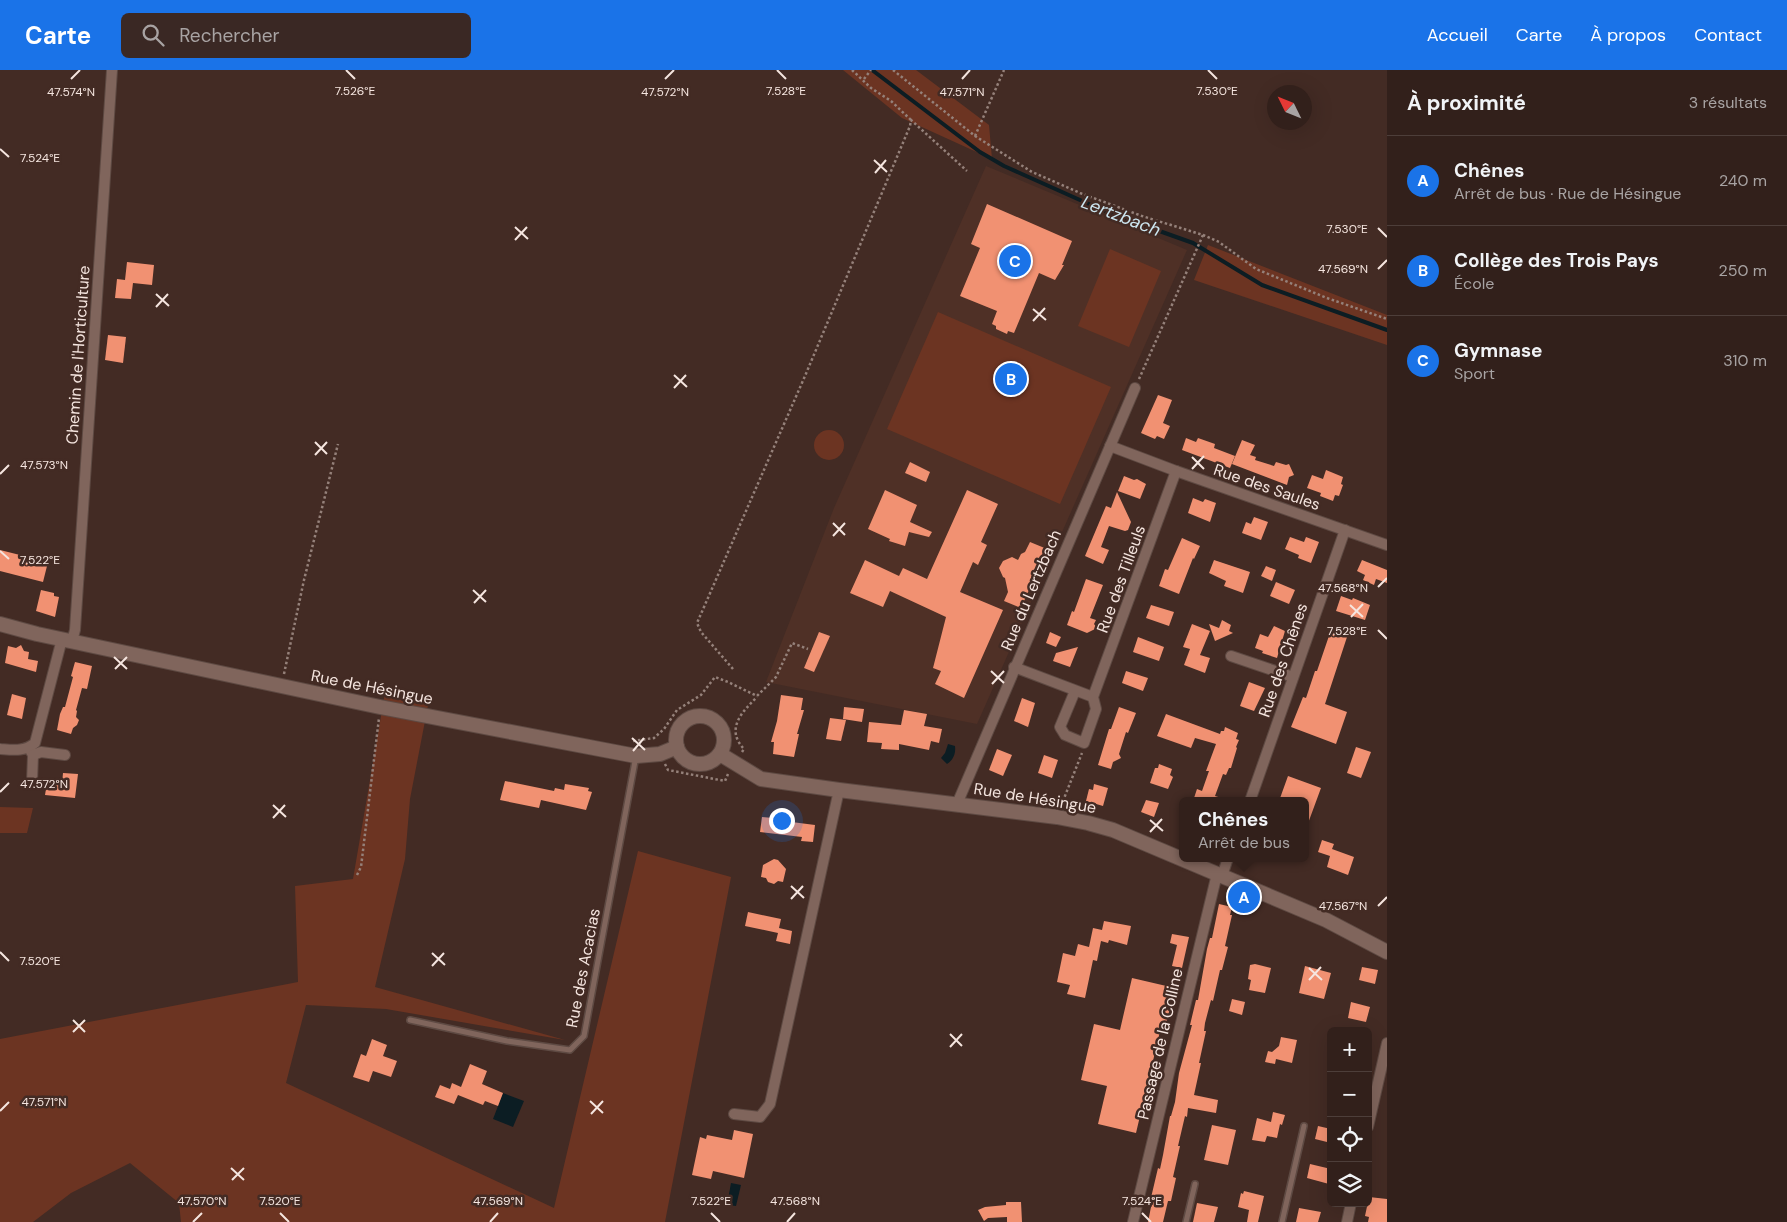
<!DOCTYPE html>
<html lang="fr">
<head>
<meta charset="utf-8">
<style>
	:root { --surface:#32201b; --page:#3a2824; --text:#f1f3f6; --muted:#a8a3a3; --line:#4d3e3a; --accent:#1a73e8 }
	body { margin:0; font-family:"DM Sans",sans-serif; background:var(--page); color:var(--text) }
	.controls { position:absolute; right:15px; bottom:15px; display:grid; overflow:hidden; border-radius:8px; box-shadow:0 5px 20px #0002 }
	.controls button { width:45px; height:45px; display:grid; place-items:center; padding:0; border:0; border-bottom:1px solid var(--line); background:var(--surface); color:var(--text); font:25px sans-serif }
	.compass { position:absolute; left:1267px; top:15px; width:45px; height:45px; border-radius:50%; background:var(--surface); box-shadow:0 5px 20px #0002; rotate:313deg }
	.you { position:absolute; left:781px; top:750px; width:18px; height:18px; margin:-12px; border:4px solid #fff; border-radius:50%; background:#1a73e8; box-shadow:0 0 0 8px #1a73e833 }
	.badge { display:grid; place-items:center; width:32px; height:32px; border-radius:50%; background:var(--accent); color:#fff; font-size:16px; font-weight:700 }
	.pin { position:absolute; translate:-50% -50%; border:2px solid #fff; box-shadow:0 1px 5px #0006 }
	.popup { position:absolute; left:1179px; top:727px; width:130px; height:65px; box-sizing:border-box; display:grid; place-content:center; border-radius:8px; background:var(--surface); filter:drop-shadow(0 1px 4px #0005); font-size:16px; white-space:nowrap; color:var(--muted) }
	.popup b { font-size:19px; color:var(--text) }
	.popup::after { content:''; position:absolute; left:50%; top:100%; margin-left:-10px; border:10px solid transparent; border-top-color:var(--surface) }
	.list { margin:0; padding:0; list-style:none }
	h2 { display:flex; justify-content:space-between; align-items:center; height:65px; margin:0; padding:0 20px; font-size:21px }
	h2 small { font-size:16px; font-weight:400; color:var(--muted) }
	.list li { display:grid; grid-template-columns:32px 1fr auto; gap:15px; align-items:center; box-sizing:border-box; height:90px; padding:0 20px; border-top:1px solid var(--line) }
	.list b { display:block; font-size:19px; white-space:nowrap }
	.list p { margin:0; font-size:16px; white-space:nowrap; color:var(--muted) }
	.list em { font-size:16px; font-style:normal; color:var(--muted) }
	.icon { flex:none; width:28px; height:28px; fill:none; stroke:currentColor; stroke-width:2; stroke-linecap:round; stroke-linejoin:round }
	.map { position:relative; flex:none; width:1387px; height:1152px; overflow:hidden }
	header { display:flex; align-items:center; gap:30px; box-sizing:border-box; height:70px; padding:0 25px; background:var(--accent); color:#fff }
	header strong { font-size:24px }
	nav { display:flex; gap:28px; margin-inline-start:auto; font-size:18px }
	.search { width:350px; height:45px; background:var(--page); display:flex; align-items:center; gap:12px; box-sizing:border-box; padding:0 18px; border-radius:8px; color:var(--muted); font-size:19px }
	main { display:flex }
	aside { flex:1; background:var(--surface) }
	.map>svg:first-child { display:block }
	.built { fill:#4f3026 }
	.green { fill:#6c3422 }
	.water { fill:#0c1d23 }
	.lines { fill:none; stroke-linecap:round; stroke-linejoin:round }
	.stream { stroke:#0c1d23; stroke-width:4 }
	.building { fill:#f19172 }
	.service-casing { stroke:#5e4a43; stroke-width:8 }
	.minor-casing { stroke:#5e4a43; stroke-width:12 }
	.secondary-casing { stroke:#5e4a43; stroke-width:16 }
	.path { stroke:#95817a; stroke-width:2.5; stroke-dasharray:2.5 2.5; stroke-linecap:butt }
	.service { stroke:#80655c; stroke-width:5 }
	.minor { stroke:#80655c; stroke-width:10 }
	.secondary { stroke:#80655c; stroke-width:14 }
	.ticks { fill:none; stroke:#f5e5df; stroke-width:2 }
	.labels { text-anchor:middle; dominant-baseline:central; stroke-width:5; stroke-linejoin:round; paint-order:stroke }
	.street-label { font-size:16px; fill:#f5e5df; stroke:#432b24 }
	.water-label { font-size:18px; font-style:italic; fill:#cde7f1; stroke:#432b24 }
	.ticks-label { font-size:12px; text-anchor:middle; fill:#f5e5df; stroke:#432b24; stroke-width:5; stroke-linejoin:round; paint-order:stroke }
</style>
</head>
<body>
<header>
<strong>Carte</strong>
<div class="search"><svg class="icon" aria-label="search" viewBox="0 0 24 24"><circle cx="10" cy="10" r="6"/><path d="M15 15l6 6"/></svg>Rechercher</div>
<nav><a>Accueil</a><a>Carte</a><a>À propos</a><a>Contact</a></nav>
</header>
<main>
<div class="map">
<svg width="1387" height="1152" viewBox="0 0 1387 1152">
	<rect width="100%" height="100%" fill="#432b24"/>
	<polygon class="built" points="986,96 1187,180 977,654 766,612 834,438"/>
	<g class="green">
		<polygon points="843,0 916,0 989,55 992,89 902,48"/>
		<polygon points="1208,175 1387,245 1387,275 1194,210"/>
		<polygon points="1110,179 1161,201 1129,277 1078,256"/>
		<polygon points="938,242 1111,317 1060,434 887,359"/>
		<circle cx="829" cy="375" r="15"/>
		<polygon points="386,617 430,625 410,729 405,789 375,917 565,970 386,939 306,935 286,1013 554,1138 638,781 731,807 665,1152 181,1152 179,1133 130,1093 71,1123 33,1152 0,1152 0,969 298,912 295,816 353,809"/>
		<polygon points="0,737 33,738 27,763 0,763"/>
	</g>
	<g class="water">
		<path d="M 948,674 L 955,676 C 956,684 953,690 947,694 L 941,688 L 945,683 Z"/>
		<polygon points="503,1023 524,1031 513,1057 493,1049"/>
		<polygon points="731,1113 741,1115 736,1136 727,1135"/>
	</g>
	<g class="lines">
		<polyline class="stream" points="872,0 980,82 1004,96 1109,143 1193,173 1262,215 1387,260"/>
	</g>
	<g class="building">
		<polygon points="987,134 1072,171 1062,195 1064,195 1055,210 1039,203 1014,263 1008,261 1007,264 996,259 996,256 992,254 997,241 960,226 980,178 971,174"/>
		<polygon points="127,192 154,195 152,215 133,213 131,229 115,228 117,209 125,210"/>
		<polygon points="108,265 126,267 123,293 105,290"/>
		<polygon points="1158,325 1172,330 1163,353 1170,356 1164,369 1157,366 1155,369 1141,363"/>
		<polygon points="1186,368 1196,372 1198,368 1215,374 1214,378 1235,386 1230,398 1182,380"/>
		<polygon points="1242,370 1255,375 1250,385 1256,387 1255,390 1274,396 1276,392 1286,395 1289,394 1294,405 1289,407 1287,415 1232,394"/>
		<polygon points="910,392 930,402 926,412 905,403"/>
		<polygon points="1326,400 1343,407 1341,414 1343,415 1339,426 1335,425 1333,431 1320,426 1321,423 1307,418 1312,405 1323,409"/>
		<polygon points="1124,406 1134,410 1137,409 1146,414 1140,429 1118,421"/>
		<polygon points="885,420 917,435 910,452 932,462 929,467 909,462 905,476 889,471 890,469 868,459"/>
		<polygon points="967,420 998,434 981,472 987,475 978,495 973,492 960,522 1003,540 964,628 935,614 941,601 933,598 946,547 890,521 883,537 850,523 865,490 899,506 903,498 927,509"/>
		<polygon points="1117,422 1131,452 1128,460 1125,461 1109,456 1101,477 1109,480 1103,494 1085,486 1106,436 1111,438"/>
		<polygon points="1193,428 1203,432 1205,429 1216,433 1210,452 1188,443"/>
		<polygon points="1254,447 1268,452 1261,470 1242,463 1246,452 1251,454"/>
		<polygon points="1290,467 1304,472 1306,467 1319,472 1311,493 1298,488 1299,485 1285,479"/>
		<polygon points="1182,468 1200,476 1194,489 1193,488 1179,524 1159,516 1165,499 1168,500"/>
		<polygon points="1030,472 1047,479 1021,538 1004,531 1008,522 1005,508 1003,507 999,498 1003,491 1012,487 1018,490 1021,484 1025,482"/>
		<polygon points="0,480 48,492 43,512 0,501"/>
		<polygon points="1214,490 1250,502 1243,523 1224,516 1226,511 1209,503"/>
		<polygon points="1362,490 1387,500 1387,513 1376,509 1374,515 1363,510 1365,505 1357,501"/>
		<polygon points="1266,496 1276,500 1272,511 1261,506"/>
		<polygon points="1086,509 1103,515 1090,548 1096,550 1094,554 1097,558 1087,563 1067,555 1072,541 1074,542"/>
		<polygon points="1276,512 1295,520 1289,534 1270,526"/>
		<polygon points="41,520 54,523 54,526 59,527 55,547 36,541"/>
		<polygon points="1341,526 1352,530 1353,528 1370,535 1365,550 1336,541"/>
		<polygon points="1151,535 1174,542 1169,556 1146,548"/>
		<polygon points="1222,550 1231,555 1229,561 1233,563 1215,571 1209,554 1219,558"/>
		<polygon points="1192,554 1210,561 1200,585 1210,588 1205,603 1184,595 1190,579 1183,577"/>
		<polygon points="1274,556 1285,561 1277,588 1262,583 1263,581 1255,578 1260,564 1268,567"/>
		<polygon points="1331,560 1347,567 1325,634 1347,642 1336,674 1291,657 1303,627 1306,628 1315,601 1317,601"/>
		<polygon points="819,562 830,566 814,602 804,598"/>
		<polygon points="1050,562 1061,567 1056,577 1046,573"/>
		<polygon points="1138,567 1164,577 1159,591 1133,582"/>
		<polygon points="21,575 24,581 29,582 28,589 38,591 36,602 5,593 8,576 16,578"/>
		<polygon points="1078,577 1070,597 1053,591 1056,583"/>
		<polygon points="75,592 92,596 87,619 82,618 76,640 77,641 76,647 79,650 77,655 73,658 71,664 57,660 60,644 63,637 65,637 73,607 71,606"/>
		<polygon points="1126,601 1148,608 1143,621 1122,613"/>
		<polygon points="1249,612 1265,618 1254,641 1240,636"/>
		<polygon points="12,624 26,628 22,649 7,645"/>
		<polygon points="781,625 803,628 801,640 804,640 797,664 799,664 794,687 773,684 774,672 771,672 777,651"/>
		<polygon points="1022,628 1035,633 1028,657 1014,651"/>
		<polygon points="844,637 864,639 862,652 843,649"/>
		<polygon points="1119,637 1136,643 1128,663 1126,662 1119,684 1121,688 1113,692 1111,699 1098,695 1109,659 1111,659"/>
		<polygon points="904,640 927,644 924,656 942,659 939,673 931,671 929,680 899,674 899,680 881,679 882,673 867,672 869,652 901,655"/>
		<polygon points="1166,644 1220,664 1221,661 1224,661 1225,657 1238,663 1236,669 1239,670 1236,677 1237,678 1231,698 1229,698 1226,705 1223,704 1215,726 1225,729 1225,731 1193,731 1197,719 1202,721 1209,701 1206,701 1216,674 1195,668 1191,678 1157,666"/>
		<polygon points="830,648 846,650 841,671 826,669"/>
		<polygon points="1356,677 1371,682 1361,708 1347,703"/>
		<polygon points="997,679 1012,685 1003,706 989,700"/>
		<polygon points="1044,685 1058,690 1052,708 1038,703"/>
		<polygon points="1159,694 1172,699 1170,705 1173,707 1168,719 1150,713 1155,698 1158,698"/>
		<polygon points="63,703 78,704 75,728 45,725 47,713 62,714"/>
		<polygon points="1288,706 1321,718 1307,756 1305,756 1305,731 1279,731"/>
		<polygon points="505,711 554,721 555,718 564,720 565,714 589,718 588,721 592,722 586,740 541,730 539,738 500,730"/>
		<polygon points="1094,714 1108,718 1103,736 1086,731 1089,719 1093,720"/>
		<polygon points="1146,730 1159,733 1154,747 1141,742"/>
		<polygon points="762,747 784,749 784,751 815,755 813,772 801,771 802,767 760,762"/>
		<polygon points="1322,770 1334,774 1332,779 1354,787 1348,805 1327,797 1330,786 1318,782"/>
		<polygon points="774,789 778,790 786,799 783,812 778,811 774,814 768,812 766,808 761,807 763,795"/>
		<polygon points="1219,834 1232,837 1230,845 1232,845 1225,876 1228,877 1222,900 1220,900 1213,931 1211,930 1205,953 1204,961 1206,961 1199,993 1201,993 1194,1025 1218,1030 1216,1043 1188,1038 1187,1047 1185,1046 1178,1076 1180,1076 1173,1107 1176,1108 1171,1131 1168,1131 1163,1152 1148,1152 1152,1132 1150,1132 1158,1098 1160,1099 1163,1085 1170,1046 1171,1046 1175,1032 1179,1003 1192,955 1190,955 1196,930 1198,930 1207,879 1210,868 1212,868"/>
		<polygon points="748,842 781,849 779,858 792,861 790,874 776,871 778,863 745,856"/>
		<polygon points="1104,851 1131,856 1127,875 1109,870 1108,873 1101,871 1097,891 1093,890 1085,928 1067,924 1070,915 1057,912 1063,883 1075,886 1078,874 1089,877 1093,858 1102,860"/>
		<polygon points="1172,864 1189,867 1182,898 1172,896 1177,875 1170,873"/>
		<polygon points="1255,894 1271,898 1265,923 1249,920 1251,910 1248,909 1250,895"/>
		<polygon points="1305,896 1331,903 1324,929 1299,923"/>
		<polygon points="1362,897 1378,900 1375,914 1359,910"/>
		<polygon points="1132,908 1175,918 1165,958 1161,957 1136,1063 1098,1054 1107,1016 1081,1010 1094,954 1120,960"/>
		<polygon points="1232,929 1245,932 1242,945 1229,941"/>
		<polygon points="1351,932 1370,937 1366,952 1348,948"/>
		<polygon points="1281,967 1297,970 1292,993 1276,989 1275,994 1265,992 1268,981 1272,982 1279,976"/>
		<polygon points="372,969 387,975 383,986 397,991 391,1007 373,1001 369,1012 353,1007 361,984 366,986"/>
		<polygon points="470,994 487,1001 482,1014 503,1023 498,1036 485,1031 483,1035 458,1025 454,1034 435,1027 440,1015 450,1019 452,1013 461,1017"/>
		<polygon points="1273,1042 1285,1045 1282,1055 1280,1054 1277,1068 1267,1066 1265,1072 1252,1070 1257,1048 1271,1052"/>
		<polygon points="1212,1055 1236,1060 1228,1095 1204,1090"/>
		<polygon points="1318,1056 1331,1059 1331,1073 1315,1069"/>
		<polygon points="734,1060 753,1064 744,1108 713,1101 711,1109 692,1105 700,1067 706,1069 707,1065 732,1070"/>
		<polygon points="1310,1094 1331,1099 1329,1114 1307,1108"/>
		<polygon points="1244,1121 1264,1126 1258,1152 1247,1152 1249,1140 1238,1137 1241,1123 1243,1124"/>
		<polygon points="1369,1127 1387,1129 1387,1152 1368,1152 1369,1147 1365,1146"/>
		<polygon points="1006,1132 1021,1132 1022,1152 1007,1152 1007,1147 988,1148 984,1151 978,1140 985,1137 1006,1135"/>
		<polygon points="1197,1133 1218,1137 1214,1152 1193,1152"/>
		<polygon points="1299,1138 1321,1142 1318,1152 1296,1152"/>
	</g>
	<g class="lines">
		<defs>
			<g id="service">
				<polyline points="410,950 507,971 570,980 584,966 636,686"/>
				<polyline points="1186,1152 1195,1114"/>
				<polyline points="1282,1152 1304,1056"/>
			</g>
			<g id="minor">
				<polyline points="1110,376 1176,401 1387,475"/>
				<polyline points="72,571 75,560 112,0"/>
				<polyline points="1231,586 1293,607"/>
				<polyline points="1014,597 1093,627"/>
				<polyline points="1075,621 1060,657 1065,665 1084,673 1096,639 1093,627 1176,401"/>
				<polyline points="29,678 33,685 32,712"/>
				<path d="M 0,679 C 13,680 24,682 35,673 L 62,569"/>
				<polyline points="33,685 41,682 65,685"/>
				<polyline points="1250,731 1345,460"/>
				<polyline points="957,734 1135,318"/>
				<polyline points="1222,806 1228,788"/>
				<polyline points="734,1044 760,1047 770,1034 839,720"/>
				<polyline points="1368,1057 1387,973"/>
				<polyline points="1133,1152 1217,804"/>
				<polyline points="1347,1152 1351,1133"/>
			</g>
			<g id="secondary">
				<polyline points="0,554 37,564 380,637 636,686 660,684 677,677"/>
				<circle cx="700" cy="670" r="24"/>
				<polyline points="720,684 761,709 839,720 1057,747 1088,753 1113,760 1326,850 1387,882"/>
			</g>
		</defs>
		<use href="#service" class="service-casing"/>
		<use href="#minor" class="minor-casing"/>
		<use href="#secondary" class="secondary-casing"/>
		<g class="path">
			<polyline points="852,0 871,18 891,31 911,50"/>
			<polyline points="893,0 975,66 1032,102 1080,123 1142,146 1203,165 1219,172 1256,199 1327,228 1387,249"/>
			<polyline points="864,9 871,0"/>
			<polyline points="975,66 1004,0"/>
			<polyline points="1139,309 1203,165"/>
			<polyline points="733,599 701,562 697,553 805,306 910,56 911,50 967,101"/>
			<polyline points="284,604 304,510 338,374"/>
			<polyline points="633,671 654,668 664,659 677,640 701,625 715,607 728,612 757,626 776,607 792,573 808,579"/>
			<path d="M 742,682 L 744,679 C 725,659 742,642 757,627"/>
			<polyline points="665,694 668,700 725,711 728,704"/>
			<polyline points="1061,736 1082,683"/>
			<polyline points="357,805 361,797 379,648"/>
		</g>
		<use href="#service" class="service"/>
		<use href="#minor" class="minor"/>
		<use href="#secondary" class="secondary"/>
	</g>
	<path class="ticks" d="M 346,0 L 355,9M 777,0 L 786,9M 1208,0 L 1217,9M 71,9 L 80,0M 665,9 L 674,0M 962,9 L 970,0M 0,79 L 9,87M 874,90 L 887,102M 875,103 L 886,90M 515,157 L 528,169M 1378,158 L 1387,167M 515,170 L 527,157M 1378,199 L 1387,190M 156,224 L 169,236M 156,237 L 168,224M 1033,239 L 1046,250M 1033,251 L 1045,238M 674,305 L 687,317M 674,318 L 686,305M 315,372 L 327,384M 315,385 L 327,372M 1192,387 L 1204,399M 1192,399 L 1204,386M 0,404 L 9,395M 833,453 L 845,465M 833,466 L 845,453M 0,481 L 9,489M 1378,517 L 1387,508M 473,520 L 486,532M 474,533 L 486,520M 1350,535 L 1363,547M 1351,547 L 1363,534M 1378,560 L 1387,569M 114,587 L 127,599M 115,599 L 127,587M 991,601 L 1004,613M 992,614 L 1004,601M 632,668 L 645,680M 633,681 L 644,668M 0,722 L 9,713M 273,735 L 286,747M 273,748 L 285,735M 1150,750 L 1163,761M 1150,762 L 1162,749M 791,816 L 804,828M 791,829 L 803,816M 1378,836 L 1387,827M 0,882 L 9,891M 432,883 L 445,895M 432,896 L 444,883M 1309,898 L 1322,910M 1309,910 L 1321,897M 73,950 L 85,962M 73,962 L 85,950M 950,964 L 962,976M 950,977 L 962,964M 590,1031 L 603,1043M 0,1041 L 9,1032M 591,1044 L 603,1031M 231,1098 L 244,1110M 232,1110 L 244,1098M 280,1143 L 289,1152M 711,1143 L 720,1152M 1142,1143 L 1151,1152M 193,1152 L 202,1143M 490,1152 L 498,1143M 787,1152 L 795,1143"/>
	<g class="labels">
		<g class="street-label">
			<text transform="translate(78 285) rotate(-86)">Chemin de l'Horticulture</text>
			<text transform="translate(1267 417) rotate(19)">Rue des Saules</text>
			<text transform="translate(1121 509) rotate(-70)">Rue des Tilleuls</text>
			<text transform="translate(1031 520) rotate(-67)">Rue du Lertzbach</text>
			<text transform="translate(1283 590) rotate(-71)">Rue des Chênes</text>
			<text transform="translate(372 617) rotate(11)">Rue de Hésingue</text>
			<text transform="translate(1035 728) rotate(9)">Rue de Hésingue</text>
			<text transform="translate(583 898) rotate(-79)">Rue des Acacias</text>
			<text transform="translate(1160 974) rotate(-77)">Passage de la Colline</text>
		</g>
		<g class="water-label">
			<text transform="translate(1121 146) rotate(21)">Lertzbach</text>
		</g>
	</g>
	<g class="ticks-label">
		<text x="355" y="25">7.526°E</text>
		<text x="786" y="25">7.528°E</text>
		<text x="1217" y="25">7.530°E</text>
		<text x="665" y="26">47.572°N</text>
		<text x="962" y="26">47.571°N</text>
		<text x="71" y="26">47.574°N</text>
		<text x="40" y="92">7.524°E</text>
		<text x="1347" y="163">7.530°E</text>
		<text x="1343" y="203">47.569°N</text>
		<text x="44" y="399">47.573°N</text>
		<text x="40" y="494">7.522°E</text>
		<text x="1343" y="522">47.568°N</text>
		<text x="1347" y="565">7.528°E</text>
		<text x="44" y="718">47.572°N</text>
		<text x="1343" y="840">47.567°N</text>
		<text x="40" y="895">7.520°E</text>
		<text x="44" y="1036">47.571°N</text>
		<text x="202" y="1135">47.570°N</text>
		<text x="498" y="1135">47.569°N</text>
		<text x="795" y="1135">47.568°N</text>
		<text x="280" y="1135">7.520°E</text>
		<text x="711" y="1135">7.522°E</text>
		<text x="1142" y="1135">7.524°E</text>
	</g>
</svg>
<div class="controls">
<button>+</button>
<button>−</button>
<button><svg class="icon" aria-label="locate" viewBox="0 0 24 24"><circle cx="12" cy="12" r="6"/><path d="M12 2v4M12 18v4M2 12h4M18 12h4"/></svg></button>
<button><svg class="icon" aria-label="layers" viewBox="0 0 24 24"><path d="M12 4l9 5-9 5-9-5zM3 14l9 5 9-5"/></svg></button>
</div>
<svg class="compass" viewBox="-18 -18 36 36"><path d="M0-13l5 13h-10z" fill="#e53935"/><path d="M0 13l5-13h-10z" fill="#a8a3a3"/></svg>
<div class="you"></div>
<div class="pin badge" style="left:1244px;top:827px">A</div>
<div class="popup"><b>Chênes</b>Arrêt de bus</div>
<div class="pin badge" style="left:1011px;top:309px">B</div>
<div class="pin badge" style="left:1015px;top:191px">C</div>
</div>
<aside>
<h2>À proximité<small>3 résultats</small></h2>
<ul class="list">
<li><span class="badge">A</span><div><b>Chênes</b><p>Arrêt de bus · Rue de Hésingue</p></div><em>240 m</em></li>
<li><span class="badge">B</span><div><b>Collège des Trois Pays</b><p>École</p></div><em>250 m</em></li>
<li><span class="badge">C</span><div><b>Gymnase</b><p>Sport</p></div><em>310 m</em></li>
</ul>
</aside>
</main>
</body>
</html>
